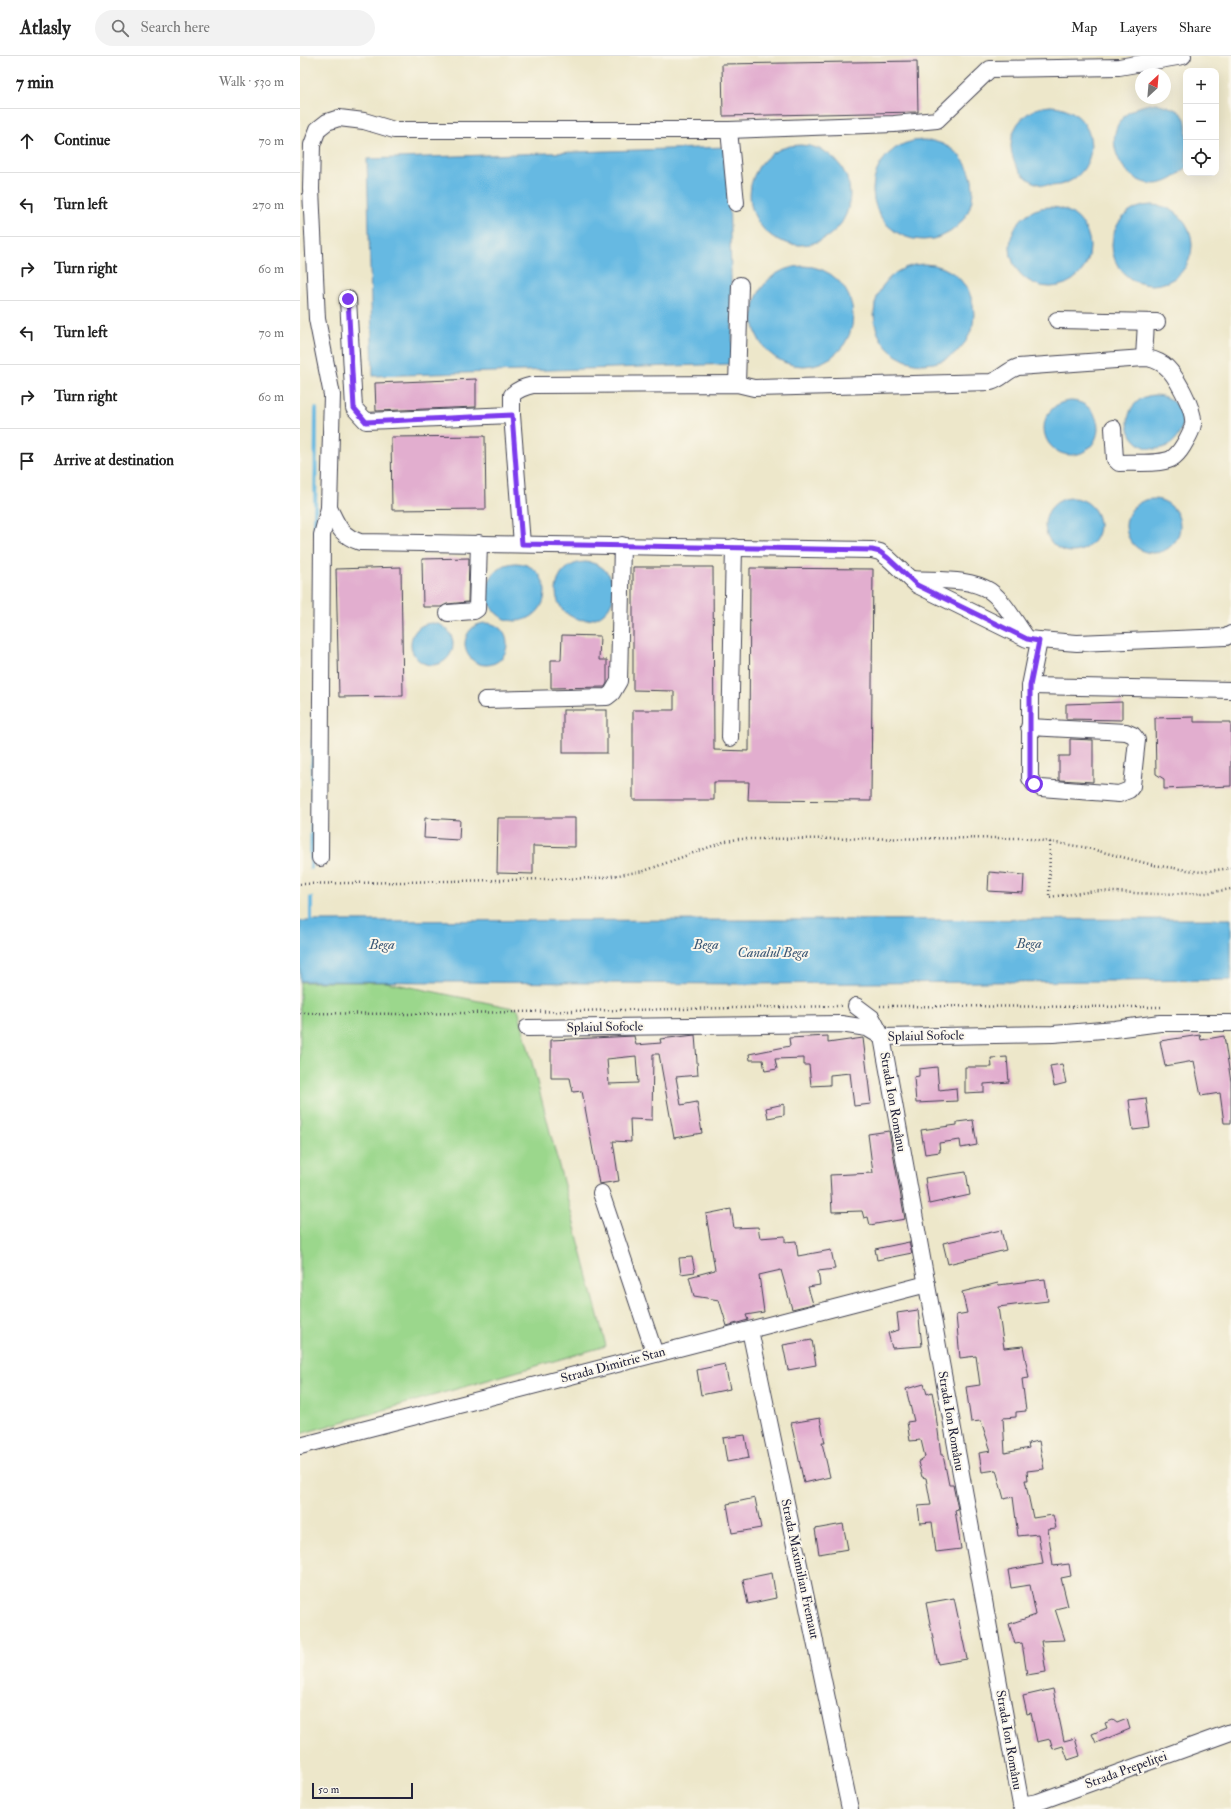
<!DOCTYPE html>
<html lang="en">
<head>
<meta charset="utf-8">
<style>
	:root { --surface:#fff; --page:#f2f2f2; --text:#222; --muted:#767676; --line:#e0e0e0 }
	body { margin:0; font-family:"IM FELL Double Pica",serif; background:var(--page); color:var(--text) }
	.controls { position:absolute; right:12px; top:12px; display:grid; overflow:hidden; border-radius:8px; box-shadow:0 4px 16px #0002 }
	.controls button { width:36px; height:36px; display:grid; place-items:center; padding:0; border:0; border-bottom:1px solid var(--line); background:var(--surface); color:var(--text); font:20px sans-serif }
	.compass { position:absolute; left:835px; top:12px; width:36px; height:36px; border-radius:50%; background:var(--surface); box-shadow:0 4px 16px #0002; rotate:26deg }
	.scale { position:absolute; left:12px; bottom:10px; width:101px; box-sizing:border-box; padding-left:4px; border:2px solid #22223b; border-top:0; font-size:11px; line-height:14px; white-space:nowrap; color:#22223b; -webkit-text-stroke:3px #fbf7ec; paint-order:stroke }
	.stop { position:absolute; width:12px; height:12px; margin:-9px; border:3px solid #7c3aed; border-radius:50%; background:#fff }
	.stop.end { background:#7c3aed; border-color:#fff; box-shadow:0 1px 4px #0008 }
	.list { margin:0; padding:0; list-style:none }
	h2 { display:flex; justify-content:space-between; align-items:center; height:52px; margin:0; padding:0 16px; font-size:17px }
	h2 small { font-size:13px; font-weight:400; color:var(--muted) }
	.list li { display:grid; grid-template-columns:26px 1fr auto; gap:12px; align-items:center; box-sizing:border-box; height:64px; padding:0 16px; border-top:1px solid var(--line) }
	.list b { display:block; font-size:15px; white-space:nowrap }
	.list em { font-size:13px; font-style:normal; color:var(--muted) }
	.icon { flex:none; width:22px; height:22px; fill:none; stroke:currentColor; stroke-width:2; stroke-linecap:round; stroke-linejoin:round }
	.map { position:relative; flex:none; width:931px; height:1753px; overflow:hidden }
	header { display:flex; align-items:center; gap:24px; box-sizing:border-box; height:56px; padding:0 20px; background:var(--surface); border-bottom:1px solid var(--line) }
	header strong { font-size:19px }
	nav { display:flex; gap:22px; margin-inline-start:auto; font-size:14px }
	.search { width:280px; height:36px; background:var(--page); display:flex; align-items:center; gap:10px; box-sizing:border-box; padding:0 14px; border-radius:22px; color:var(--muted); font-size:15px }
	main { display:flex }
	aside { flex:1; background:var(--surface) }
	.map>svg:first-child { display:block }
	.green { fill:#9bd78c; stroke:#5e7c64 }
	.water { fill:#66b9e2; stroke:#446e8e }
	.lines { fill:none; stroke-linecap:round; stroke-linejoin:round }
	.stream { stroke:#66b9e2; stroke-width:4 }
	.building { fill:#e2aecf; fill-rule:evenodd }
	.minor-casing { stroke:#404050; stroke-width:18 }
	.path { stroke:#404050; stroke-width:2.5; stroke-dasharray:1 3; stroke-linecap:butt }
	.minor { stroke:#fff; stroke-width:16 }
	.route { stroke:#7c3aed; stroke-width:5 }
	.labels { text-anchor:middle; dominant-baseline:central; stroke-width:4; stroke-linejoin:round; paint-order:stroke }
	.street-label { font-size:13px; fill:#22223b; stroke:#fbf7ec }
	.water-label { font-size:14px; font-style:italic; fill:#3a5775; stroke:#fbf7ec }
</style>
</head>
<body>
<header>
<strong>Atlasly</strong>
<div class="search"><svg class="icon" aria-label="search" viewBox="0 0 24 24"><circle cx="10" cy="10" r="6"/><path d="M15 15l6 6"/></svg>Search here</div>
<nav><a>Map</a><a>Layers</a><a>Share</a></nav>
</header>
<main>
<aside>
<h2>7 min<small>Walk · 530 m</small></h2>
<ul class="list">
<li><svg class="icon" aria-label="ahead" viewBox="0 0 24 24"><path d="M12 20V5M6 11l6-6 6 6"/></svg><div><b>Continue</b></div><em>70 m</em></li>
<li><svg class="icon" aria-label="left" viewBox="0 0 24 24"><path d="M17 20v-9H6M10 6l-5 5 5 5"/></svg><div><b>Turn left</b></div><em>270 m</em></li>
<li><svg class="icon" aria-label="right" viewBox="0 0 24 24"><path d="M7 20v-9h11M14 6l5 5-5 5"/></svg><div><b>Turn right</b></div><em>60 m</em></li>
<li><svg class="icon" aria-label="left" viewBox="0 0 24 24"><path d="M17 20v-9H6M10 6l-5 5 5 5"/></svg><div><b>Turn left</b></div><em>70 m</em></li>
<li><svg class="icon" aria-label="right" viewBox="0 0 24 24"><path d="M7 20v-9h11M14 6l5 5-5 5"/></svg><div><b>Turn right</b></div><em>60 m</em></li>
<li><svg class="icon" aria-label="arrive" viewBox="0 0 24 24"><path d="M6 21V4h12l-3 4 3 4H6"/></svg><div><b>Arrive at destination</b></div></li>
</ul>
</aside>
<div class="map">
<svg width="931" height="1753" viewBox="0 0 931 1753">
	<rect width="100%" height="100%" fill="#fbf7ec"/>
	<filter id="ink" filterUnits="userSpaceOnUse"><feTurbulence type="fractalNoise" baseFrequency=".025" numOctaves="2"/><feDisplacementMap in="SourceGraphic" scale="8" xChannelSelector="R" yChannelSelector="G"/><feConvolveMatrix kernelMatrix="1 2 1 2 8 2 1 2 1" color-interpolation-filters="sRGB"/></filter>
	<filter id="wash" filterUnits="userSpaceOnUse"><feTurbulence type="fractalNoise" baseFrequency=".012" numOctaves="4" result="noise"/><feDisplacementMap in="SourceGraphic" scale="16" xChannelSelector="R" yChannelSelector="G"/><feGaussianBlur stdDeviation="0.9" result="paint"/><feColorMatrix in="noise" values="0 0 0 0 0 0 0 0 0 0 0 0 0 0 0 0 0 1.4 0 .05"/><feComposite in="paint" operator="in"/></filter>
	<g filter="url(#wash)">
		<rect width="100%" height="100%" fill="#ede7ca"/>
		<polygon class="green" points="0,926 86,926 218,953 306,1290 0,1378"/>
		<g class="water">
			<path d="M 856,47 C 866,50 881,53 885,63 C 888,70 886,102 886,111 C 834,170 771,57 856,47 Z"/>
			<circle cx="751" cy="90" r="40"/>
			<circle cx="623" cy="134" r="50"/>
			<circle cx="500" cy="139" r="50"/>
			<polygon points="428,91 433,308 73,320 67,103"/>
			<circle cx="852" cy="189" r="40"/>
			<circle cx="750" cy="191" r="40"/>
			<circle cx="624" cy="258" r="50"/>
			<circle cx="503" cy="260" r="50"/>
			<circle cx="855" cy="366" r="27"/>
			<circle cx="771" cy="372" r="27"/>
			<circle cx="772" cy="469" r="27"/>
			<circle cx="853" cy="470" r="27"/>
			<circle cx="285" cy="535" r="29"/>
			<circle cx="216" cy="536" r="29"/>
			<circle cx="132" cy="588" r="21"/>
			<circle cx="186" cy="588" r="21"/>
			<polygon points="931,863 931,924 445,928 0,925 0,865"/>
		</g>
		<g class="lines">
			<g class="stream">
				<polyline points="15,478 16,353"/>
				<polyline points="11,812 13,685"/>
				<polyline points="11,842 11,870"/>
			</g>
		</g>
		<g id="blocks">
			<g class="building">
				<polygon points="617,5 618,56 423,60 422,8"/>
				<polygon points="176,323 176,351 76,355 75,327"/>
				<polygon points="185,380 186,453 92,454 91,381"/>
				<polygon points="169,502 168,546 147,548 141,551 123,551 122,503"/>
				<polygon points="101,511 103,640 39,641 36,513"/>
				<polygon points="333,511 413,511 414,694 449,695 450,512 573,513 571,745 448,744 449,726 414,726 414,744 333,744 333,654 374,654 374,635 333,634"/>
				<polygon points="262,579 300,580 299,604 307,604 307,627 305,631 251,632 251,604 261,604"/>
				<polygon points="822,646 822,664 766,663 766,648"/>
				<rect x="263" y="654" width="44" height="43"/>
				<polygon points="894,661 894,666 931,666 931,730 864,733 864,723 856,718 855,662"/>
				<polygon points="770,683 793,684 793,726 759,724 759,700 770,700"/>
				<polygon points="125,762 160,764 159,784 124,782"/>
				<polygon points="198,762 275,762 275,791 233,790 233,818 197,817"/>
				<polygon points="689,816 724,819 723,837 688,835"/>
				<path d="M 395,979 L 398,1019 L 376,1021 L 381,1049 L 397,1046 L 402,1077 L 374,1082 L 359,998 L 353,998 L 352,1064 L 330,1063 L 331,1086 L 313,1085 L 319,1125 L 299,1128 L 282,1035 L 273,1036 L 270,1022 L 251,1022 L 251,984 L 334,980 L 336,989 L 361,987 L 360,983 ZM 336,1000 L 338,1027 L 309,1028 L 307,1003 Z"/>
				<polygon points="900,979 901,984 924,980 931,1026 931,1067 924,1067 920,1037 901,1040 894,1005 865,1010 860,985"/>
				<polygon points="528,980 528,987 563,982 571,1048 554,1050 550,1017 530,1019 530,1029 511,1030 509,1009 504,1009 504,1002 475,1003 477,1013 465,1015 463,1004 450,1004 449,998 490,990 489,982"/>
				<polygon points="707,1001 709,1026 684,1028 684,1036 665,1037 665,1011 692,1011 691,1002"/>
				<polygon points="762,1008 766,1027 754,1030 750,1010"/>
				<polygon points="637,1011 639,1034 656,1032 657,1045 616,1047 614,1021 619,1020 619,1013"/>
				<polygon points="846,1042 850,1072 833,1074 829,1044"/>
				<polygon points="484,1048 484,1059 468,1062 466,1052"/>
				<polygon points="673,1064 677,1089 661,1092 660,1084 639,1087 640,1096 625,1098 621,1074 657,1069 657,1066"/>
				<polygon points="589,1075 605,1163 570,1169 568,1161 564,1162 562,1155 532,1156 530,1119 573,1117 568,1078"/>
				<polygon points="666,1116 670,1139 629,1148 625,1122"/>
				<polygon points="431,1153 434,1172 458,1171 460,1182 485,1180 485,1186 496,1185 498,1200 531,1194 535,1213 518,1215 520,1229 508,1231 513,1248 492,1253 481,1214 459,1219 464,1256 446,1259 448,1264 427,1270 419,1244 394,1240 389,1221 415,1214 406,1158"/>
				<polygon points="701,1174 706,1194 648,1208 643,1187"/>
				<polygon points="609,1186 612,1197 577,1204 575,1193"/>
				<polygon points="392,1201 395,1216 381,1218 379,1202"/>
				<polygon points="745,1223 748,1245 698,1251 704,1292 723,1290 729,1322 722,1323 726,1355 716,1356 716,1361 703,1362 705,1397 729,1392 728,1387 739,1385 744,1413 727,1415 728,1424 725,1424 733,1462 753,1459 756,1472 748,1473 753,1510 769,1508 771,1520 761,1522 768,1550 755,1553 765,1584 741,1585 746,1616 727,1619 722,1587 715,1588 709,1568 736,1559 730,1529 711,1532 708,1514 743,1508 738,1478 718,1480 713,1441 704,1443 696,1414 682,1416 679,1397 691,1395 681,1365 671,1366 666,1331 680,1329 676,1300 660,1302 656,1259 667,1257 662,1236 698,1227 699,1229"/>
				<polygon points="618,1254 622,1290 592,1292 588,1277 599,1274 597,1257"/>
				<polygon points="512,1284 516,1309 488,1314 483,1289"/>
				<polygon points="425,1308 430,1333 401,1339 397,1314"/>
				<polygon points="624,1328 627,1338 632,1336 635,1351 641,1399 643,1399 649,1429 653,1429 658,1453 655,1454 661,1493 636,1496 632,1466 620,1467 618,1450 631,1449 626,1422 622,1421 618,1406 625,1401 621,1384 610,1385 607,1366 614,1365 606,1333"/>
				<polygon points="520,1362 525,1387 522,1387 530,1421 504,1427 491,1367"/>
				<polygon points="445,1379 449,1402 427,1406 423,1382"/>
				<polygon points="455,1442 461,1472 432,1477 427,1448"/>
				<polygon points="543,1468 548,1493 519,1498 515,1473"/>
				<polygon points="472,1517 476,1542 448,1548 443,1523"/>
				<polygon points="654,1542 667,1603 638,1608 626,1547"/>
				<polygon points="753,1633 764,1685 775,1682 780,1700 768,1704 763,1690 753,1693 750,1683 737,1686 731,1657 727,1658 723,1640"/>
				<polygon points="827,1663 830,1673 796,1687 792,1678 807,1672 805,1667 813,1664 817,1667"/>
			</g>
		</g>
	</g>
	<g filter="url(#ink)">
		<use href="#blocks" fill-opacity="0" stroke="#404050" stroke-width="1"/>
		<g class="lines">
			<defs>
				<g id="minor">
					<polyline points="429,74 436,147"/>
					<polyline points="48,243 54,352 66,365 212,359"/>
					<polyline points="757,264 857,266"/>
					<polyline points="844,302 846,266"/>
					<polyline points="437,328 440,229"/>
					<path d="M 29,452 C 38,470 40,479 60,486 L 572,494 L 580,496 L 588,502 L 617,529 L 727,583 L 777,587 L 926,581 L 931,578"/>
					<path d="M 222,488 L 212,359 L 212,339 C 218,333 224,331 233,329 L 437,328 L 454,332 L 691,326 C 703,322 706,315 718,311 L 844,302 C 850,302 858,305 864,309 C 875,317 895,354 893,368 C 892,376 887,383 883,390 C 880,395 876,400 871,403 C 858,409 833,406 819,407 L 815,403 L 813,372"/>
					<path d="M 611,523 C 635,525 669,521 690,535 C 705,546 715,566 726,581"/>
					<polyline points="148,557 174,555 177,553 179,487"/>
					<polyline points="730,630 931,634"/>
					<polyline points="185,644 307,641 312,637 319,625 322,489"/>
					<polyline points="729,671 826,676 833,679 837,684 832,730 829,734 819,738 741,732 734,728 730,722 730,630 739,585"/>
					<polyline points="430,682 434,491"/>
					<polyline points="20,802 22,479 29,452 32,339 17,263 11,133 12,89 18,73 27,66 39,62 64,65 94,74 429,74 594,68 637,64 690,13 819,11 883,0"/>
					<polyline points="556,950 572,962 582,981 721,1749 738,1746 931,1676"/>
					<polyline points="227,972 541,968 567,972 582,981 753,978 815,973 860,967 931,967"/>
					<polyline points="301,1137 355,1298"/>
					<polyline points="450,1274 550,1753"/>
					<polyline points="0,1390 627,1228"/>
				</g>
			</defs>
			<use href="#minor" class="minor-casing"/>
			<g class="path">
				<polyline points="750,786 749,841 796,835 854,838 907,837 931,833"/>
				<polyline points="0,828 299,822 344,815 426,785 438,783 724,782 783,791 853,809 901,816 931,812"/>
				<polyline points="580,950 861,951"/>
				<polyline points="0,957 104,958 543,950"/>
			</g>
			<use href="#minor" class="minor"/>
		</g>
	</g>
	<g class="lines" filter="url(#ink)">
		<polyline class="route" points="48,243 54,352 66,366 212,359 222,488 572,494 580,496 588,502 617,529 727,583 739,585 730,630 730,722 734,728"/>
	</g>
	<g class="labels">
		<g class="street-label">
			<text transform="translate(305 971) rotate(-1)">Splaiul Sofocle</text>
			<text transform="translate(626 980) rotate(-1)">Splaiul Sofocle</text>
			<text transform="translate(593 1046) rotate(80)">Strada Ion Românu</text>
			<text transform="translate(313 1309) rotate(-15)">Strada Dimitrie Stan</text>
			<text transform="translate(651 1365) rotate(80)">Strada Ion Românu</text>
			<text transform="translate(500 1513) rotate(78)">Strada Maximilian Fremaut</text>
			<text transform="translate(709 1684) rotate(80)">Strada Ion Românu</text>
			<text transform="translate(826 1714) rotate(-20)">Strada Prepeliței</text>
		</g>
		<g class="water-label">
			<text x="729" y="887">Bega</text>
			<text x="82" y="888">Bega</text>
			<text x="406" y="888">Bega</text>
			<text x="473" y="896">Canalul Bega</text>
		</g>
	</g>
</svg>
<div class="controls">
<button>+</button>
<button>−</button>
<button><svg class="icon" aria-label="locate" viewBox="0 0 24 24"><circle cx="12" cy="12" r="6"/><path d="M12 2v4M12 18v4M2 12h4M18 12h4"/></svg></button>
</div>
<svg class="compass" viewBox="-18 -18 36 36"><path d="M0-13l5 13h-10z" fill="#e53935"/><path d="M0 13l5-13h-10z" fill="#767676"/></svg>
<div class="scale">50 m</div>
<div class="stop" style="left:734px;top:728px"></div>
<div class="stop end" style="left:48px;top:243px"></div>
</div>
</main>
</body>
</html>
